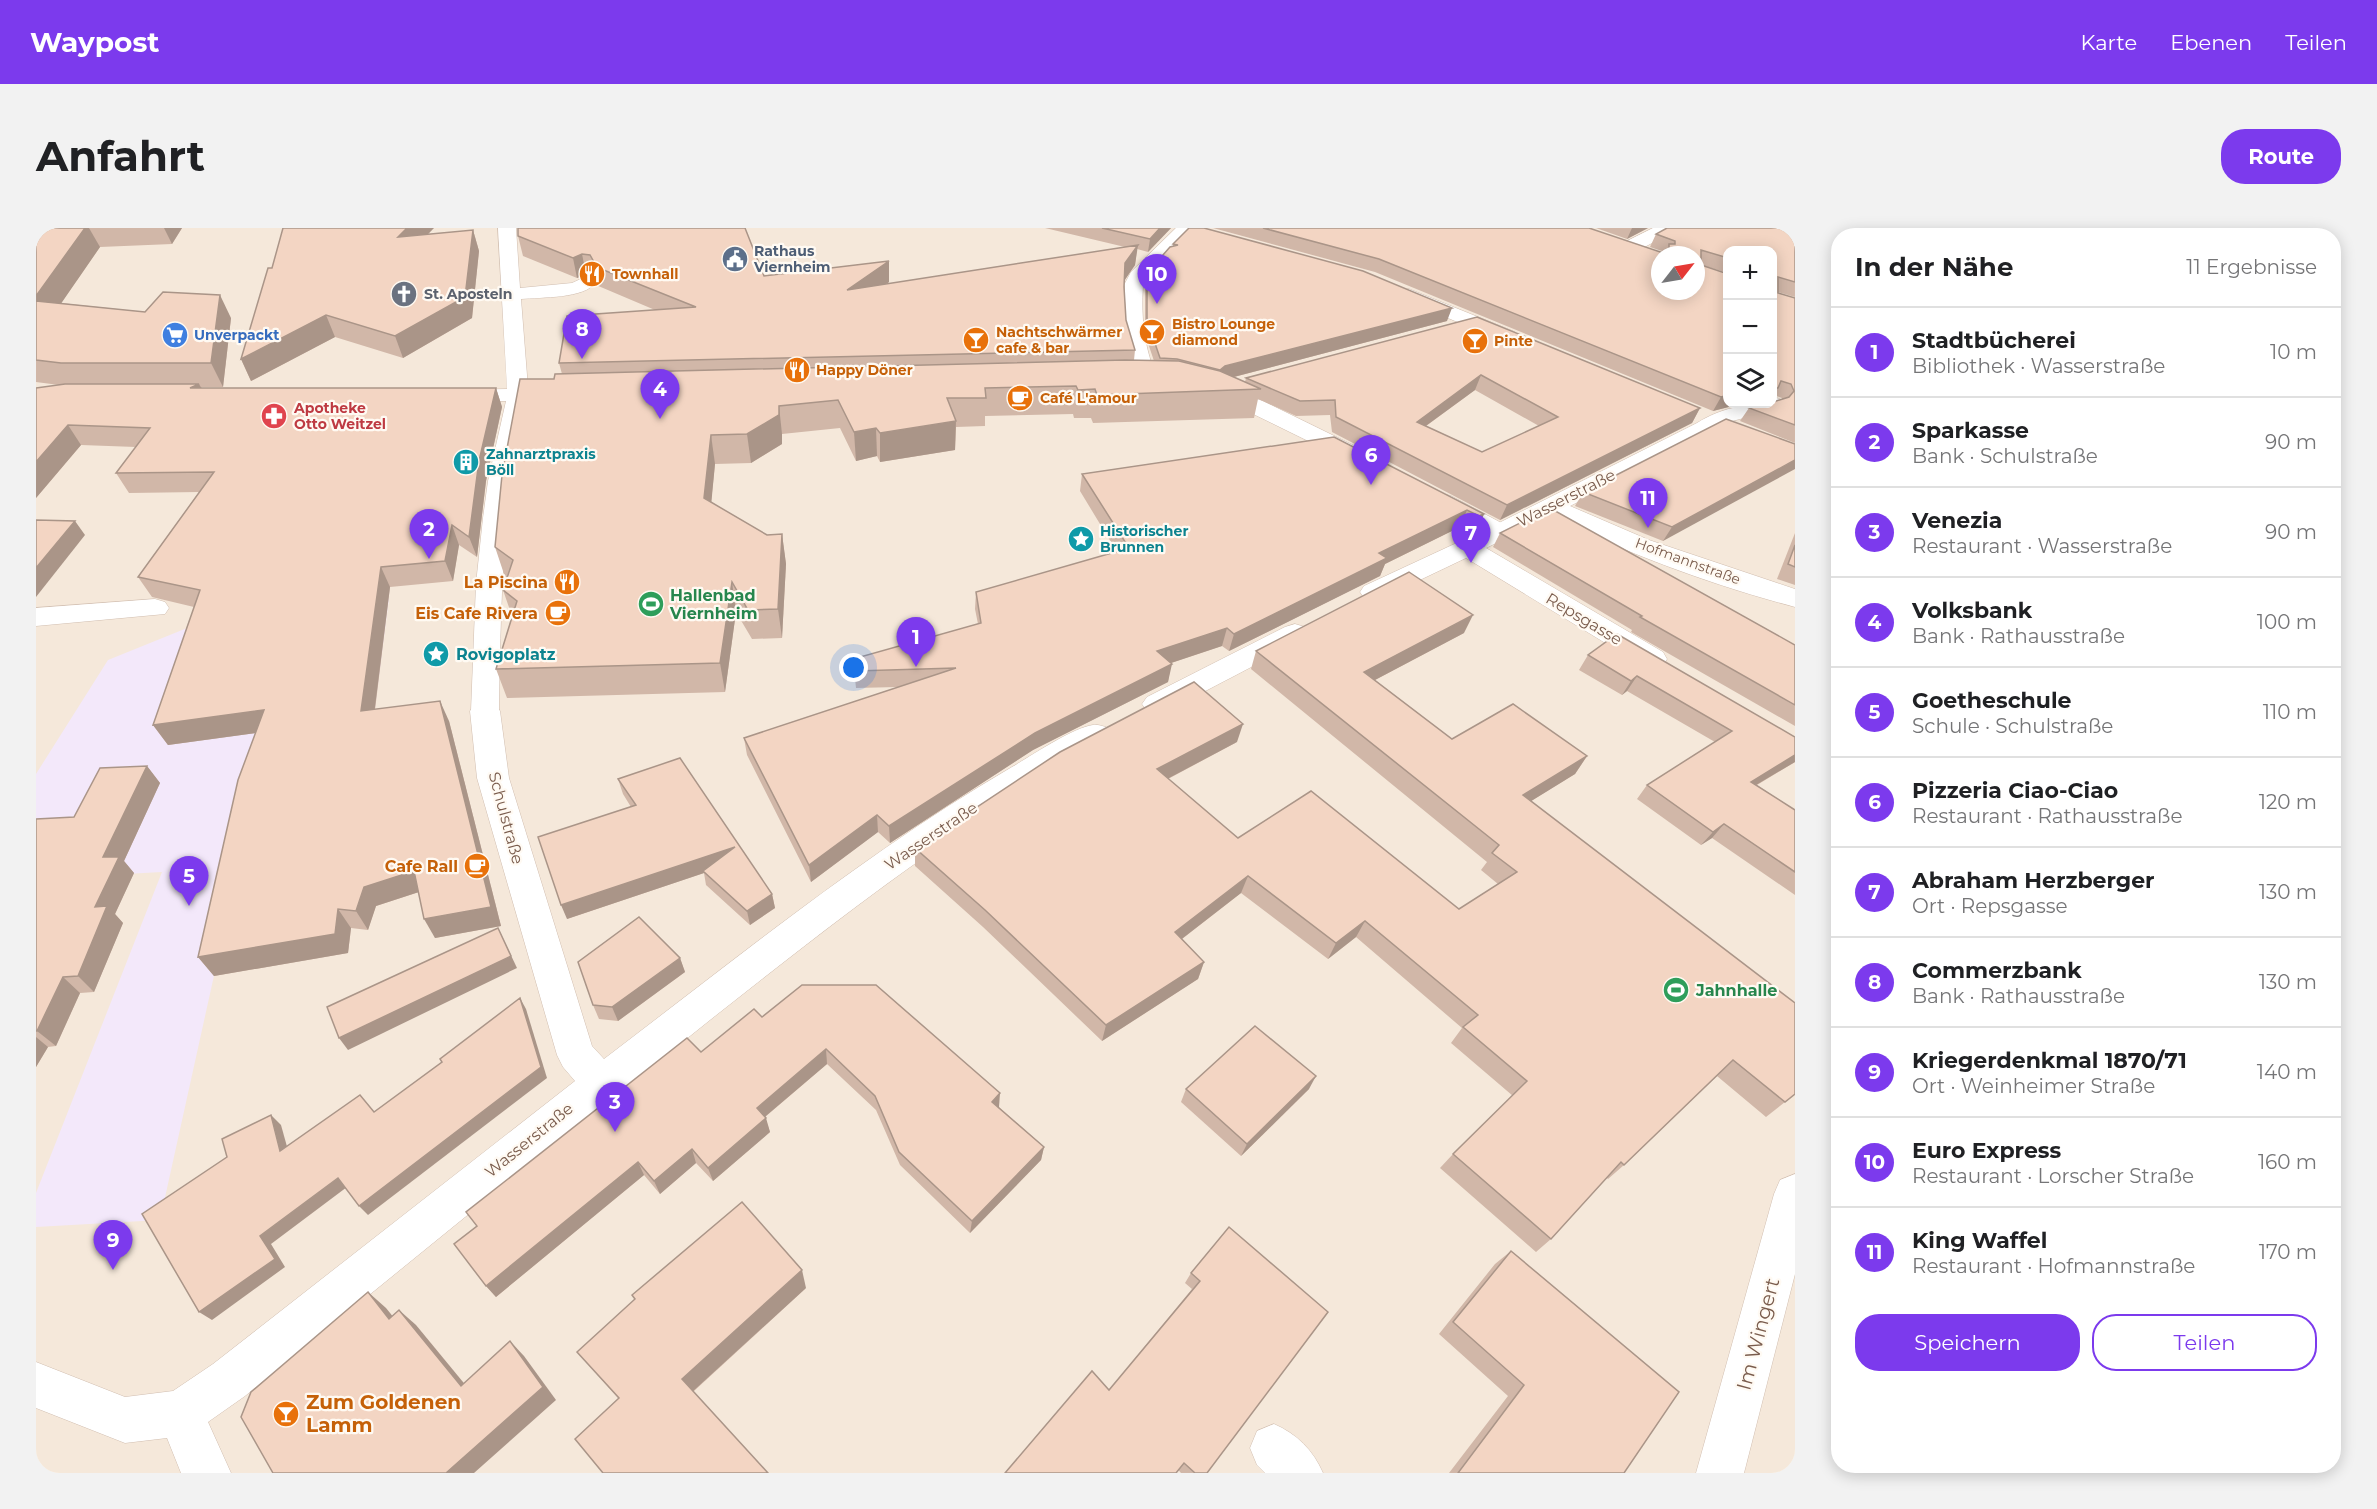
<!DOCTYPE html>
<html lang="de">
<head>
<meta charset="utf-8">
<style>
	:root { --surface:#fff; --page:#f2f2f2; --text:#202124; --muted:#757577; --line:#e0e0e0; --accent:#7c3aed }
	body { margin:0; font-family:Montserrat,sans-serif; background:var(--page); color:var(--text) }
	.controls { position:absolute; right:18px; top:18px; display:grid; overflow:hidden; border-radius:12px; box-shadow:0 3px 15px #0003 }
	.controls button { width:54px; height:54px; display:grid; place-items:center; padding:0; border:0; border-bottom:2px solid var(--line); background:var(--surface); color:var(--text); font:30px sans-serif }
	.compass { position:absolute; left:1615px; top:18px; width:54px; height:54px; border-radius:50%; background:var(--surface); box-shadow:0 3px 15px #0003; rotate:59deg }
	.you { position:absolute; left:818px; top:440px; width:21px; height:21px; margin:-15px; border:4px solid #fff; border-radius:50%; background:#1a73e8; box-shadow:0 0 0 9px #1a73e833 }
	.badge { display:grid; place-items:center; width:39px; height:39px; border-radius:50%; background:var(--accent); color:#fff; font-size:20px; font-weight:700 }
	.pin { position:absolute; translate:-50% -50px; filter:drop-shadow(0 2px 3px #0008) }
	.pin::after { content:''; position:absolute; top:32px; width:21px; height:18px; background:inherit; clip-path:polygon(0 0,100% 0,50% 100%) }
	.list { margin:0; padding:0; list-style:none }
	h2 { display:flex; justify-content:space-between; align-items:center; height:78px; margin:0; padding:0 24px; font-size:26px }
	h2 small { font-size:20px; font-weight:400; color:var(--muted) }
	.list li { display:grid; grid-template-columns:39px 1fr auto; gap:18px; align-items:center; box-sizing:border-box; height:90px; padding:0 24px; border-top:2px solid var(--line) }
	.list b { display:block; font-size:22px; white-space:nowrap }
	.list p { margin:0; font-size:20px; white-space:nowrap; color:var(--muted) }
	.list em { font-size:20px; font-style:normal; color:var(--muted) }
	.actions { display:flex; gap:12px; padding:18px 24px }
	.actions a { flex:1; padding:14px 0; border:2px solid var(--accent); border-radius:24px; text-align:center; font-size:21px; color:var(--accent) }
	.actions .main { background:var(--accent); color:#fff }
	.icon { flex:none; width:33px; height:33px; fill:none; stroke:currentColor; stroke-width:2; stroke-linecap:round; stroke-linejoin:round }
	.map { position:relative; flex:none; width:1759px; height:1245px; overflow:hidden; border-radius:24px }
	header { display:flex; align-items:center; gap:36px; box-sizing:border-box; height:84px; padding:0 30px; background:var(--accent); color:#fff }
	header strong { font-size:28px }
	nav { display:flex; gap:33px; margin-inline-start:auto; font-size:21px }
	.intro { display:flex; align-items:center; justify-content:space-between; box-sizing:border-box; height:144px; padding:0 36px }
	h1 { margin:0; font-size:42px }
	.button { padding:15px 27px; border-radius:24px; background:var(--accent); color:#fff; font-size:21px; font-weight:700 }
	main { display:flex; gap:36px; padding:0 36px }
	aside { flex:1; background:var(--surface); border-radius:24px; box-shadow:0 3px 15px #0003 }
	.map>svg:first-child { display:block }
	.residential { fill:#f5e8da; fill-rule:evenodd }
	.education { fill:#f3e8fa }
	.lines { fill:none; stroke-linecap:round; stroke-linejoin:round }
	.pedestrian-casing { stroke:#d1beb0; stroke-width:1 }
	.minor-casing { stroke:#d1beb0; stroke-width:1 }
	.pedestrian { fill:#fff; fill-rule:evenodd }
	.minor { fill:#fff; fill-rule:evenodd }
	.wall { fill:#d1b7a8; fill-rule:evenodd }
	.shaded-wall { fill:#aa9588 }
	.building { fill:#f3d5c3; stroke:#aa9588; stroke-width:1.5; fill-rule:evenodd }
	.labels { text-anchor:middle; dominant-baseline:central; stroke-width:4.5; stroke-linejoin:round; paint-order:stroke }
	.far-service-label { font-size:14px; font-weight:bold; fill:#4e5e75; stroke:#fffaf3; text-anchor:start }
	.far-food-label { font-size:14px; font-weight:bold; fill:#c56008; stroke:#fffaf3; text-anchor:start }
	.far-worship-label { font-size:14px; font-weight:bold; fill:#5b616d; stroke:#fffaf3; text-anchor:start }
	.far-shop-label { font-size:14px; font-weight:bold; fill:#366cbe; stroke:#fffaf3; text-anchor:start }
	.far-health-label { font-size:14px; font-weight:bold; fill:#be3a42; stroke:#fffaf3; text-anchor:start }
	.far-culture-label { font-size:14px; font-weight:bold; fill:#0d838f; stroke:#fffaf3; text-anchor:start }
	.far-street-label { font-size:14px; fill:#7a5c4d; stroke:#fffaf3 }
	.street-label { font-size:16px; fill:#7a5c4d; stroke:#fffaf3 }
	.food-label { font-size:16px; font-weight:bold; fill:#c56008; stroke:#fffaf3; text-anchor:end }
	.leisure-label { font-size:16px; font-weight:bold; fill:#27864d; stroke:#fffaf3; text-anchor:start }
	.culture-label { font-size:16px; font-weight:bold; fill:#0d838f; stroke:#fffaf3; text-anchor:start }
	.near-street-label { font-size:20px; fill:#7a5c4d; stroke:#fffaf3 }
	.near-food-label { font-size:20px; font-weight:bold; fill:#c56008; stroke:#fffaf3; text-anchor:start }
</style>
</head>
<body>
<header>
<strong>Waypost</strong>
<nav><a>Karte</a><a>Ebenen</a><a>Teilen</a></nav>
</header>
<div class="intro"><h1>Anfahrt</h1><a class="button">Route</a></div>
<main>
<div class="map">
<svg width="1759" height="1245" viewBox="0 0 1759 1245">
	<rect width="100%" height="100%" fill="#fdf6ec"/>
	<path class="residential" d="M 0,0 L 1759,0 L 1759,1245 L 0,1245 ZM 1692,22 L 1736,22 L 1736,176 L 1692,176 ZM 1624,27 L 1660,27 L 1660,63 L 1624,63 Z"/>
	<polygon class="education" points="353,370 336,503 183,725 124,992 0,999 0,965 126,644 53,648 0,756 0,546 72,432 161,396"/>
	<g class="lines">
		<defs>
			<g id="pedestrian">
				<path d="M 462,0 L 480,0 L 484,60 L 536,55 L 551,48 L 558,50 L 560,54 C 549,71 505,69 485,71 L 492,160 L 530,162 L 534,166 L 530,170 L 491,173 C 484,212 475,251 471,290 C 465,354 464,419 463,483 L 459,490 L 449,493 L 439,490 L 435,483 L 440,356 L 447,290 L 452,253 L 470,173 L 420,174 L 413,172 L 409,168 L 413,164 L 420,162 L 471,161 Z"/>
				<path d="M 1098,51 L 1105,53 L 1107,57 C 1105,92 1108,120 1122,152 L 1119,156 L 1112,158 L 1105,156 C 1084,127 1085,91 1089,57 L 1091,53 Z"/>
				<polygon points="1180,157 1227,173 1331,224 1334,229 1331,234 1323,236 1315,234 1211,183 1173,167 1169,163 1173,159"/>
				<polygon points="1407,266 1415,268 1473,299 1476,304 1473,309 1464,311 1455,309 1399,278 1395,273 1399,268"/>
			</g>
			<g id="minor">
				<polygon points="1140,0 1159,0 1111,50 1105,61 1091,61 1088,57 1095,44"/>
				<polygon points="1617,0 1640,0 1637,4 1599,24 1585,24 1583,20 1585,16"/>
				<polygon points="1373,61 1479,104 1482,108 1479,112 1472,114 1465,112 1366,71 1363,67 1366,63"/>
				<path d="M 1736,169 L 1744,171 L 1747,176 L 1744,181 L 1696,193 L 1677,205 L 1534,278 L 1613,312 L 1759,361 L 1759,379 C 1676,357 1592,326 1515,288 L 1450,320 L 1627,424 L 1631,431 L 1627,438 L 1617,441 L 1607,438 L 1430,330 L 1346,370 L 1337,372 L 1328,370 L 1324,364 L 1328,358 L 1455,299 L 1661,195 C 1685,180 1708,176 1736,176 Z"/>
				<polygon points="119,371 129,374 133,380 129,386 0,398 0,380"/>
				<polygon points="1259,396 1269,399 1273,405 1269,411 1131,483 1121,486 1111,483 1106,476 1111,469 1249,399"/>
				<path d="M 449,473 L 459,476 L 464,483 L 473,550 L 556,818 L 568,831 C 701,730 832,623 976,539 C 995,528 1036,500 1057,497 C 1061,496 1065,498 1070,499 L 1074,507 L 1070,515 C 927,592 801,692 674,792 C 518,916 364,1042 209,1168 L 172,1194 L 195,1245 L 145,1245 L 131,1210 L 89,1215 L 0,1180 L 0,1134 L 89,1169 L 137,1163 L 177,1136 L 539,853 L 527,839 L 521,827 L 441,550 L 434,483 L 439,476 Z"/>
				<polygon points="1759,946 1759,1046 1708,1245 1660,1245 1738,966 1744,952"/>
				<path d="M 1238,1196 C 1261,1206 1277,1222 1287,1245 L 1229,1245 L 1221,1237 L 1214,1220 L 1221,1203 Z"/>
			</g>
		</defs>
		<use href="#pedestrian" class="pedestrian-casing"/>
		<use href="#minor" class="minor-casing"/>
		<use href="#pedestrian" class="pedestrian"/>
		<use href="#minor" class="minor"/>
	</g>
	<g class="wall">
		<polygon points="0,0 146,0 136,16 64,19 25,75 109,84 195,90 187,159 165,159 166,160 460,160 466,179 450,253 441,329 423,317 417,353 354,359 339,482 413,493 465,698 399,710 383,664 340,678 332,702 315,700 312,725 178,748 162,729 220,505 132,517 117,497 158,379 116,369 102,349 163,264 93,265 80,245 100,219 45,217 0,270 23,157 0,154"/>
		<path d="M 1009,0 L 1135,0 L 1112,24 L 1101,21 L 1099,37 L 1088,53 L 1090,92 L 1099,122 L 1098,132 L 1118,133 L 1109,106 L 1109,58 L 1111,45 L 1137,18 L 1137,16 L 1411,93 L 1198,149 L 1209,154 L 1210,150 L 1441,89 L 1664,180 L 1656,195 L 1464,292 L 1296,204 L 1294,187 L 1260,188 L 1222,171 L 1218,190 L 1057,195 L 1055,190 L 1038,190 L 1037,186 L 949,188 L 949,198 L 920,199 L 919,222 L 844,234 L 841,228 L 820,233 L 804,200 L 746,206 L 746,216 L 715,235 L 679,236 L 675,274 L 731,307 L 746,306 L 750,336 L 746,410 L 716,411 L 700,384 L 689,464 L 471,470 L 460,441 L 476,388 L 467,362 L 471,350 L 469,349 L 459,319 L 518,151 L 526,146 L 523,135 L 619,82 L 560,57 L 558,48 L 550,46 L 541,50 L 487,28 L 482,8 L 728,48 L 853,33 L 853,54 L 850,56 L 1089,19 ZM 1439,162 L 1503,198 L 1446,224 L 1390,198 Z"/>
		<polygon points="1177,0 1553,0 1628,26 1629,24 1614,19 1620,6 1759,0 1759,69 1742,64 1742,65 1759,70 1759,215 1704,193 1713,180 1746,171 1746,170 1738,167 1737,169 1737,22 1692,22 1692,45 1665,37 1692,176 1704,176 1677,183 1339,44"/>
		<polygon points="1560,0 1612,0 1591,11"/>
		<polygon points="437,2 443,23 436,90 367,130 299,109 215,153 205,131 392,7"/>
		<polygon points="1298,209 1448,286 1440,304 1435,306 1424,299 1349,336 1344,348 1193,423 1186,418 1135,435 1132,454 997,522 854,615 842,604 775,654 711,527 708,510 862,459 820,460 817,431 942,396 939,381 940,364 1081,324 1044,263 1046,246"/>
		<polygon points="1759,216 1627,313 1539,278 1547,264"/>
		<polygon points="1464,305 1759,417 1759,498 1595,404 1596,402 1457,319"/>
		<polygon points="1759,305 1759,357 1741,351"/>
		<polygon points="1428,405 1339,452 1416,511 1551,528 1539,546 1495,573 1749,874 1730,889 1681,848 1588,937 1572,951 1571,950 1515,1011 1500,1024 1404,940 1417,926 1477,868 1415,815 1426,800 1320,709 1292,731 1205,665 1146,711 1168,734 1162,751 1066,813 947,699 879,638 879,620 1201,514 1132,551 1202,610 1423,681 1462,656 1445,642 1451,634 1215,441 1220,423"/>
		<polygon points="1552,427 1759,509 1759,534 1721,557 1759,582 1759,667 1676,610 1665,617 1601,571 1611,557 1679,514 1591,463 1586,467 1543,442"/>
		<polygon points="111,538 124,555 88,633 98,645 79,686 87,695 58,764 44,765 20,818 12,819 0,839 0,591 38,589"/>
		<polygon points="582,551 736,666 739,680 714,697 670,657 668,645 531,691 595,579 587,566"/>
		<polygon points="644,730 649,744 582,793 563,791 557,777"/>
		<polygon points="726,789 963,879 1008,919 1005,932 934,1005 864,937 840,882 791,836 729,889 734,904 677,953 660,935 624,966 608,947 460,1069 450,1058 665,824"/>
		<polygon points="1150,861 1273,861 1205,928 1145,874"/>
		<polygon points="1193,999 1171,1245 1145,1245 1073,1162 1156,1061 1149,1055 1155,1045"/>
		<polygon points="1475,1023 1588,1245 1413,1245 1472,1168 1403,1106 1459,1036"/>
		<polygon points="770,1060 658,1163 583,1171 541,1124"/>
	</g>
	<g class="shaded-wall">
		<polygon points="49,0 53,0 64,19 11,96 0,77 0,68"/>
		<polygon points="128,0 146,0 136,16"/>
		<polygon points="371,0 398,0 369,30 362,9"/>
		<polygon points="1124,0 1135,0 1112,24 1114,11"/>
		<polygon points="1596,0 1612,0 1591,11"/>
		<polygon points="437,2 443,23 436,90 367,130 359,108"/>
		<polygon points="1102,17 1099,37 1086,56 1089,35"/>
		<polygon points="546,26 550,46 541,50 537,30"/>
		<polygon points="853,33 853,54 812,83 811,62"/>
		<polygon points="184,67 195,90 187,159 175,135"/>
		<polygon points="1416,80 1411,93 1186,152 1181,156 1184,142 1189,138"/>
		<polygon points="290,87 299,109 215,153 205,131"/>
		<polygon points="1445,147 1439,162 1376,208 1381,194"/>
		<polygon points="163,156 174,175 154,160"/>
		<polygon points="460,160 466,179 450,253 441,329 433,309 443,233"/>
		<polygon points="1692,167 1692,176 1704,176 1677,183 1685,169"/>
		<polygon points="743,178 746,206 746,216 715,235 711,206"/>
		<polygon points="1664,180 1656,195 1464,292 1471,277"/>
		<polygon points="920,193 919,222 844,234 844,205"/>
		<polygon points="32,197 45,217 0,270 0,234"/>
		<polygon points="840,200 841,228 820,233 818,204"/>
		<polygon points="675,207 679,236 673,299 668,270"/>
		<polygon points="1759,232 1759,241 1627,313 1636,299"/>
		<polygon points="1431,282 1424,299 1349,336 1344,348 1193,423 1198,406 1343,325"/>
		<polygon points="1448,286 1440,304 1435,306 1443,288"/>
		<polygon points="39,293 49,307 0,369 0,340"/>
		<polygon points="416,297 423,317 417,353 409,333"/>
		<polygon points="746,306 750,336 746,410 742,381"/>
		<polygon points="345,339 354,359 336,503 325,483"/>
		<polygon points="696,354 700,384 689,464 684,435"/>
		<polygon points="1437,387 1428,405 1320,462 1328,444"/>
		<polygon points="1191,400 1186,418 1117,441 1121,423"/>
		<polygon points="1136,436 1132,454 997,522 854,615 853,598 999,505"/>
		<polygon points="1601,448 1591,463 1586,467 1595,453"/>
		<polygon points="404,473 413,493 465,698 399,710 388,691"/>
		<polygon points="228,482 241,502 132,517 117,497"/>
		<polygon points="1207,496 1201,514 1116,559 1121,541"/>
		<polygon points="1759,527 1759,534 1703,567 1715,554"/>
		<polygon points="1551,528 1539,546 1476,585 1487,567"/>
		<polygon points="111,538 124,555 88,633 98,645 79,686 87,695 58,764 42,748 59,679 67,629"/>
		<polygon points="841,587 842,604 775,654 773,637"/>
		<polygon points="1688,596 1676,610 1665,617 1677,604"/>
		<polygon points="699,619 667,643 668,645 531,691 525,677"/>
		<polygon points="378,643 389,662 340,678 332,702 320,683 328,659"/>
		<polygon points="1212,648 1205,665 1134,720 1139,704"/>
		<polygon points="736,666 739,680 714,697 711,683"/>
		<polygon points="302,681 315,700 312,725 178,748 162,729"/>
		<polygon points="1329,693 1320,709 1292,731 1300,715"/>
		<polygon points="462,700 481,740 312,822 303,810"/>
		<polygon points="644,730 649,744 582,793 576,779"/>
		<polygon points="1168,734 1162,751 1066,813 1070,797"/>
		<polygon points="27,749 44,765 20,818 1,803"/>
		<polygon points="484,770 490,781 511,850 332,987 323,978"/>
		<polygon points="0,809 12,819 0,839"/>
		<polygon points="790,821 791,836 724,893 721,880"/>
		<polygon points="1280,848 1273,861 1205,928 1211,916"/>
		<polygon points="964,865 963,879 954,887 956,874"/>
		<polygon points="235,887 245,897 255,933 244,923"/>
		<polygon points="730,890 734,904 677,953 672,940"/>
		<polygon points="1008,919 1005,932 934,1005 936,993"/>
		<polygon points="656,921 660,935 624,966 618,953"/>
		<polygon points="602,934 608,947 460,1069 450,1058"/>
		<polygon points="302,950 311,959 235,1016 249,1039 176,1092 163,1084 224,1008"/>
		<polygon points="766,1042 770,1060 655,1165 646,1151"/>
		<polygon points="332,1064 350,1080 371,1106 353,1091"/>
		<polygon points="363,1082 380,1097 441,1171 425,1158"/>
		<polygon points="474,1113 488,1128 520,1172 438,1245 410,1245"/>
		<polygon points="0,1238 11,1245 2,1245 0,1244"/>
	</g>
	<g class="building">
		<polygon points="0,0 49,0 0,68"/>
		<polygon points="247,0 371,0 362,9 437,2 429,69 359,108 290,87 205,131 232,40 236,40"/>
		<polygon points="482,0 709,0 728,48 853,33 811,62 1102,17 1089,35 1088,59 1090,92 1099,122 523,135 531,88 660,79 555,37 558,34 554,27 546,26 537,30 482,8"/>
		<polygon points="1066,0 1124,0 1114,11"/>
		<polygon points="1153,0 1168,0 1327,43 1416,80 1189,138 1184,142 1141,131 1124,130 1111,92 1111,45 1134,19 1142,17 1137,16"/>
		<path d="M 1227,0 L 1553,0 L 1630,26 L 1633,24 L 1633,16 L 1639,16 L 1639,13 L 1620,6 L 1631,0 L 1759,0 L 1759,54 L 1742,49 L 1742,65 L 1759,70 L 1759,197 L 1713,180 L 1729,176 L 1737,176 L 1737,174 L 1753,169 L 1758,163 L 1755,156 L 1745,153 L 1742,160 L 1737,160 L 1737,22 L 1692,22 L 1692,30 L 1665,22 L 1665,37 L 1692,46 L 1692,167 L 1685,169 L 1343,31 ZM 1624,27 L 1660,27 L 1660,63 L 1624,63 Z"/>
		<polygon points="127,64 184,67 175,135 25,135 0,132 0,73 109,84"/>
		<path d="M 1441,89 L 1664,180 L 1471,277 L 1300,189 L 1299,172 L 1264,173 L 1210,150 ZM 1445,147 L 1522,189 L 1446,224 L 1381,194 Z"/>
		<polygon points="1089,132 1143,133 1184,143 1225,161 1061,167 1059,161 1042,162 1040,158 949,160 950,170 911,170 920,193 844,205 840,200 818,204 802,172 743,178 743,187 711,206 675,207 668,270 731,307 746,306 742,381 712,382 696,354 684,435 460,441 481,373 467,362 477,332 459,319 466,247 484,151 518,151 519,146"/>
		<polygon points="29,156 163,156 154,160 460,160 443,233 433,309 416,297 409,333 345,339 325,483 404,473 455,679 388,691 378,643 328,659 320,683 302,681 299,706 162,729 202,552 228,482 117,497 164,362 102,349 178,244 80,245 114,200 32,197 0,234 0,160"/>
		<polygon points="1690,191 1759,216 1759,232 1636,299 1547,264"/>
		<polygon points="1298,209 1448,286 1443,288 1431,282 1343,325 1351,330 1198,406 1191,400 1121,423 1136,436 999,505 853,598 841,587 773,637 708,510 920,440 819,443 817,431 945,395 940,364 1093,320 1046,246"/>
		<polygon points="1514,280 1759,417 1759,477 1604,389 1606,388 1464,305"/>
		<polygon points="0,292 39,293 0,340"/>
		<polygon points="1759,317 1759,339 1752,336"/>
		<polygon points="1373,344 1437,387 1328,444 1416,511 1477,476 1551,528 1487,567 1759,775 1759,866 1749,874 1697,832 1588,937 1585,934 1515,1011 1417,926 1491,853 1427,799 1442,787 1329,693 1300,715 1212,648 1139,704 1168,734 1070,797 949,682 879,620 1024,524 1158,454 1207,496 1121,541 1202,610 1275,563 1423,681 1481,644 1456,625 1463,617 1220,423"/>
		<polygon points="1581,406 1759,509 1759,527 1715,554 1759,582 1759,644 1688,596 1677,604 1611,557 1696,503 1601,448 1595,453 1552,427"/>
		<polygon points="644,530 736,666 711,683 667,643 699,619 525,677 502,609 600,577 582,551"/>
		<polygon points="111,538 67,629 83,629 59,679 71,678 42,748 27,749 1,803 0,803 0,591 38,589 64,540"/>
		<polygon points="603,689 644,730 576,779 557,777 542,734"/>
		<polygon points="462,700 475,728 303,810 291,779"/>
		<polygon points="766,757 840,757 964,865 956,874 1008,919 936,993 863,924 839,868 790,821 721,880 730,890 672,940 656,921 618,953 602,934 450,1058 418,1016 441,998 430,984 651,810 665,824 718,781 726,789"/>
		<polygon points="484,770 505,839 323,978 302,950 224,1008 239,1031 163,1084 106,986 191,929 186,911 235,887 244,923 324,867 338,884 406,834 404,831"/>
		<polygon points="1219,798 1280,848 1211,916 1150,861"/>
		<polygon points="706,974 766,1042 646,1151 732,1245 567,1245 539,1211 583,1170 541,1124 599,1071 596,1067"/>
		<polygon points="1193,999 1292,1084 1171,1245 1159,1245 1148,1235 1140,1245 969,1245 1056,1143 1073,1162 1164,1053 1155,1045"/>
		<polygon points="1475,1023 1643,1164 1588,1245 1422,1245 1488,1157 1417,1094"/>
		<polygon points="332,1064 353,1091 363,1082 425,1158 474,1113 507,1159 410,1245 237,1245 205,1189 215,1164"/>
	</g>
	<defs>
		<symbol id="civic-disc" viewBox="-11 -11 22 22"><circle r="9.5" fill="#5c6f8a" stroke="#fffaf3"/><path d="M-.6-6.5H3V-4.5H.6V-3L4-1V1h2V6H-6V1h2V-1L-.6-3ZM-1.2 2.5V6h2.4V2.5Z" fill="#fff"/></symbol>
		<symbol id="restaurant-disc" viewBox="-11 -11 22 22"><circle r="9.5" fill="#e8710a" stroke="#fffaf3"/><path d="M-5-6h1v4h1v-4h1v4h1v-4h1v5L-1.5 .5V6h-2V.5L-5-1ZM5-6V6H3V1.5H1.5Q1.5-4 5-6Z" fill="#fff"/></symbol>
		<symbol id="church-disc" viewBox="-11 -11 22 22"><circle r="9.5" fill="#6b7280" stroke="#fffaf3"/><path d="M-1.2-6h2.4v3.5h3.3v2.4h-3.3V6h-2.4V-.1h-3.3v-2.4h3.3Z" fill="#fff"/></symbol>
		<symbol id="bar-disc" viewBox="-11 -11 22 22"><circle r="9.5" fill="#e8710a" stroke="#fffaf3"/><path d="M-6-5H6L.8 .8V4.5H3.5V6h-7V4.5H-.8V.8Z" fill="#fff"/></symbol>
		<symbol id="supermarket-disc" viewBox="-11 -11 22 22"><circle r="9.5" fill="#3f7fe0" stroke="#fffaf3"/><path d="M-6-5.5h2.5l.6 2H6L4.5 2H-2.5L-4.4-4H-6ZM-1.5 3.2a1.3 1.3 0 1 0 .1 0ZM3 3.2a1.3 1.3 0 1 0 .1 0Z" fill="#fff"/></symbol>
		<symbol id="cafe-disc" viewBox="-11 -11 22 22"><circle r="9.5" fill="#e8710a" stroke="#fffaf3"/><path d="M-5.5-4.5H6V0H3Q3 3.5 0 3.5H-2.5Q-5.5 3.5-5.5 0ZM3-3.2v2h1.7v-2ZM-6 4.5H4V6H-6Z" fill="#fff"/></symbol>
		<symbol id="pharmacy-disc" viewBox="-11 -11 22 22"><circle r="9.5" fill="#e0444e" stroke="#fffaf3"/><path d="M-2-6h4v4h4v4h-4v4h-4v-4h-4v-4h4Z" fill="#fff"/></symbol>
		<symbol id="building-disc" viewBox="-11 -11 22 22"><circle r="9.5" fill="#0f9aa8" stroke="#fffaf3"/><path d="M-4-6H4V6H1V3H-1V6H-4ZM-2.5-4.3h1.7v1.8h-1.7ZM.8-4.3h1.7v1.8H.8ZM-2.5-1h1.7V.8h-1.7ZM.8-1h1.7V.8H.8Z" fill="#fff"/></symbol>
		<symbol id="sight-disc" viewBox="-11 -11 22 22"><circle r="9.5" fill="#0f9aa8" stroke="#fffaf3"/><path d="M0-6L1.8-2.2L6-1.7L2.9 1.2L3.7 5.4L0 3.3L-3.7 5.4L-2.9 1.2L-6-1.7L-1.8-2.2Z" fill="#fff"/></symbol>
		<symbol id="stadium-disc" viewBox="-11 -11 22 22"><circle r="9.5" fill="#2e9e5b" stroke="#fffaf3"/><path d="M0-5a6.5 5 0 1 0 0 10a6.5 5 0 1 0 0-10ZM-3.5-1.8h7v3.6h-7Z" fill="#fff"/></symbol>
	</defs>
	<g fill-rule="evenodd">
		<use href="#civic-disc" x="684" y="16" width="30" height="30"/>
		<use href="#restaurant-disc" x="541" y="31" width="30" height="30"/>
		<use href="#church-disc" x="353" y="51" width="30" height="30"/>
		<use href="#bar-disc" x="1101" y="89" width="30" height="30"/>
		<use href="#supermarket-disc" x="124" y="92" width="30" height="30"/>
		<use href="#bar-disc" x="925" y="97" width="30" height="30"/>
		<use href="#bar-disc" x="1424" y="98" width="30" height="30"/>
		<use href="#restaurant-disc" x="746" y="127" width="30" height="30"/>
		<use href="#cafe-disc" x="969" y="155" width="30" height="30"/>
		<use href="#pharmacy-disc" x="223" y="173" width="30" height="30"/>
		<use href="#building-disc" x="415" y="219" width="30" height="30"/>
		<use href="#sight-disc" x="1030" y="296" width="30" height="30"/>
		<use href="#restaurant-disc" x="516" y="339" width="30" height="30"/>
		<use href="#stadium-disc" x="600" y="361" width="30" height="30"/>
		<use href="#cafe-disc" x="507" y="370" width="30" height="30"/>
		<use href="#sight-disc" x="385" y="411" width="30" height="30"/>
		<use href="#cafe-disc" x="426" y="623" width="30" height="30"/>
		<use href="#stadium-disc" x="1625" y="747" width="30" height="30"/>
		<use href="#bar-disc" x="235" y="1171" width="30" height="30"/>
	</g>
	<g class="labels">
		<g class="far-service-label">
			<text x="718" y="23">Rathaus<tspan x="718" dy="16">Viernheim</tspan></text>
		</g>
		<g class="far-food-label">
			<text x="576" y="46">Townhall</text>
			<text x="1136" y="96">Bistro Lounge<tspan x="1136" dy="16">diamond</tspan></text>
			<text x="960" y="104">Nachtschwärmer<tspan x="960" dy="16">cafe &amp; bar</tspan></text>
			<text x="1458" y="113">Pinte</text>
			<text x="780" y="142">Happy Döner</text>
			<text x="1004" y="170">Café L'amour</text>
		</g>
		<g class="far-worship-label">
			<text x="388" y="66">St. Aposteln</text>
		</g>
		<g class="far-shop-label">
			<text x="158" y="107">Unverpackt</text>
		</g>
		<g class="far-health-label">
			<text x="258" y="180">Apotheke<tspan x="258" dy="16">Otto Weitzel</tspan></text>
		</g>
		<g class="far-culture-label">
			<text x="450" y="226">Zahnarztpraxis<tspan x="450" dy="16">Böll</tspan></text>
			<text x="1064" y="303">Historischer<tspan x="1064" dy="16">Brunnen</tspan></text>
		</g>
		<g class="far-street-label">
			<text transform="translate(1652 333) rotate(20)">Hofmannstraße</text>
		</g>
		<g class="street-label">
			<text transform="translate(1530 270) rotate(-27)">Wasserstraße</text>
			<text transform="translate(1548 391) rotate(31)">Repsgasse</text>
			<text transform="translate(470 590) rotate(75)">Schulstraße</text>
			<text transform="translate(895 608) rotate(-34)">Wasserstraße</text>
			<text transform="translate(493 912) rotate(-39)">Wasserstraße</text>
		</g>
		<g class="food-label">
			<text x="512" y="354">La Piscina</text>
			<text x="502" y="385">Eis Cafe Rivera</text>
			<text x="422" y="638">Cafe Rall</text>
		</g>
		<g class="leisure-label">
			<text x="634" y="367">Hallenbad<tspan x="634" dy="18">Viernheim</tspan></text>
			<text x="1660" y="762">Jahnhalle</text>
		</g>
		<g class="culture-label">
			<text x="420" y="426">Rovigoplatz</text>
		</g>
		<g class="near-street-label">
			<text transform="translate(1722 1106) rotate(-75)">Im Wingert</text>
		</g>
		<g class="near-food-label">
			<text x="270" y="1174">Zum Goldenen<tspan x="270" dy="23">Lamm</tspan></text>
		</g>
	</g>
</svg>
<div class="controls">
<button>+</button>
<button>−</button>
<button><svg class="icon" aria-label="layers" viewBox="0 0 24 24"><path d="M12 4l9 5-9 5-9-5zM3 14l9 5 9-5"/></svg></button>
</div>
<svg class="compass" viewBox="-18 -18 36 36"><path d="M0-13l5 13h-10z" fill="#e53935"/><path d="M0 13l5-13h-10z" fill="#757577"/></svg>
<div class="you"></div>
<div class="pin badge" style="left:880px;top:439px">1</div>
<div class="pin badge" style="left:393px;top:331px">2</div>
<div class="pin badge" style="left:579px;top:904px">3</div>
<div class="pin badge" style="left:624px;top:191px">4</div>
<div class="pin badge" style="left:153px;top:678px">5</div>
<div class="pin badge" style="left:1335px;top:257px">6</div>
<div class="pin badge" style="left:1435px;top:335px">7</div>
<div class="pin badge" style="left:546px;top:131px">8</div>
<div class="pin badge" style="left:77px;top:1042px">9</div>
<div class="pin badge" style="left:1121px;top:76px">10</div>
<div class="pin badge" style="left:1612px;top:300px">11</div>
</div>
<aside>
<h2>In der Nähe<small>11 Ergebnisse</small></h2>
<ul class="list">
<li><span class="badge">1</span><div><b>Stadtbücherei</b><p>Bibliothek · Wasserstraße</p></div><em>10 m</em></li>
<li><span class="badge">2</span><div><b>Sparkasse</b><p>Bank · Schulstraße</p></div><em>90 m</em></li>
<li><span class="badge">3</span><div><b>Venezia</b><p>Restaurant · Wasserstraße</p></div><em>90 m</em></li>
<li><span class="badge">4</span><div><b>Volksbank</b><p>Bank · Rathausstraße</p></div><em>100 m</em></li>
<li><span class="badge">5</span><div><b>Goetheschule</b><p>Schule · Schulstraße</p></div><em>110 m</em></li>
<li><span class="badge">6</span><div><b>Pizzeria Ciao-Ciao</b><p>Restaurant · Rathausstraße</p></div><em>120 m</em></li>
<li><span class="badge">7</span><div><b>Abraham Herzberger</b><p>Ort · Repsgasse</p></div><em>130 m</em></li>
<li><span class="badge">8</span><div><b>Commerzbank</b><p>Bank · Rathausstraße</p></div><em>130 m</em></li>
<li><span class="badge">9</span><div><b>Kriegerdenkmal 1870/71</b><p>Ort · Weinheimer Straße</p></div><em>140 m</em></li>
<li><span class="badge">10</span><div><b>Euro Express</b><p>Restaurant · Lorscher Straße</p></div><em>160 m</em></li>
<li><span class="badge">11</span><div><b>King Waffel</b><p>Restaurant · Hofmannstraße</p></div><em>170 m</em></li>
</ul>
<div class="actions"><a class="main">Speichern</a><a>Teilen</a></div>
</aside>
</main>
</body>
</html>
